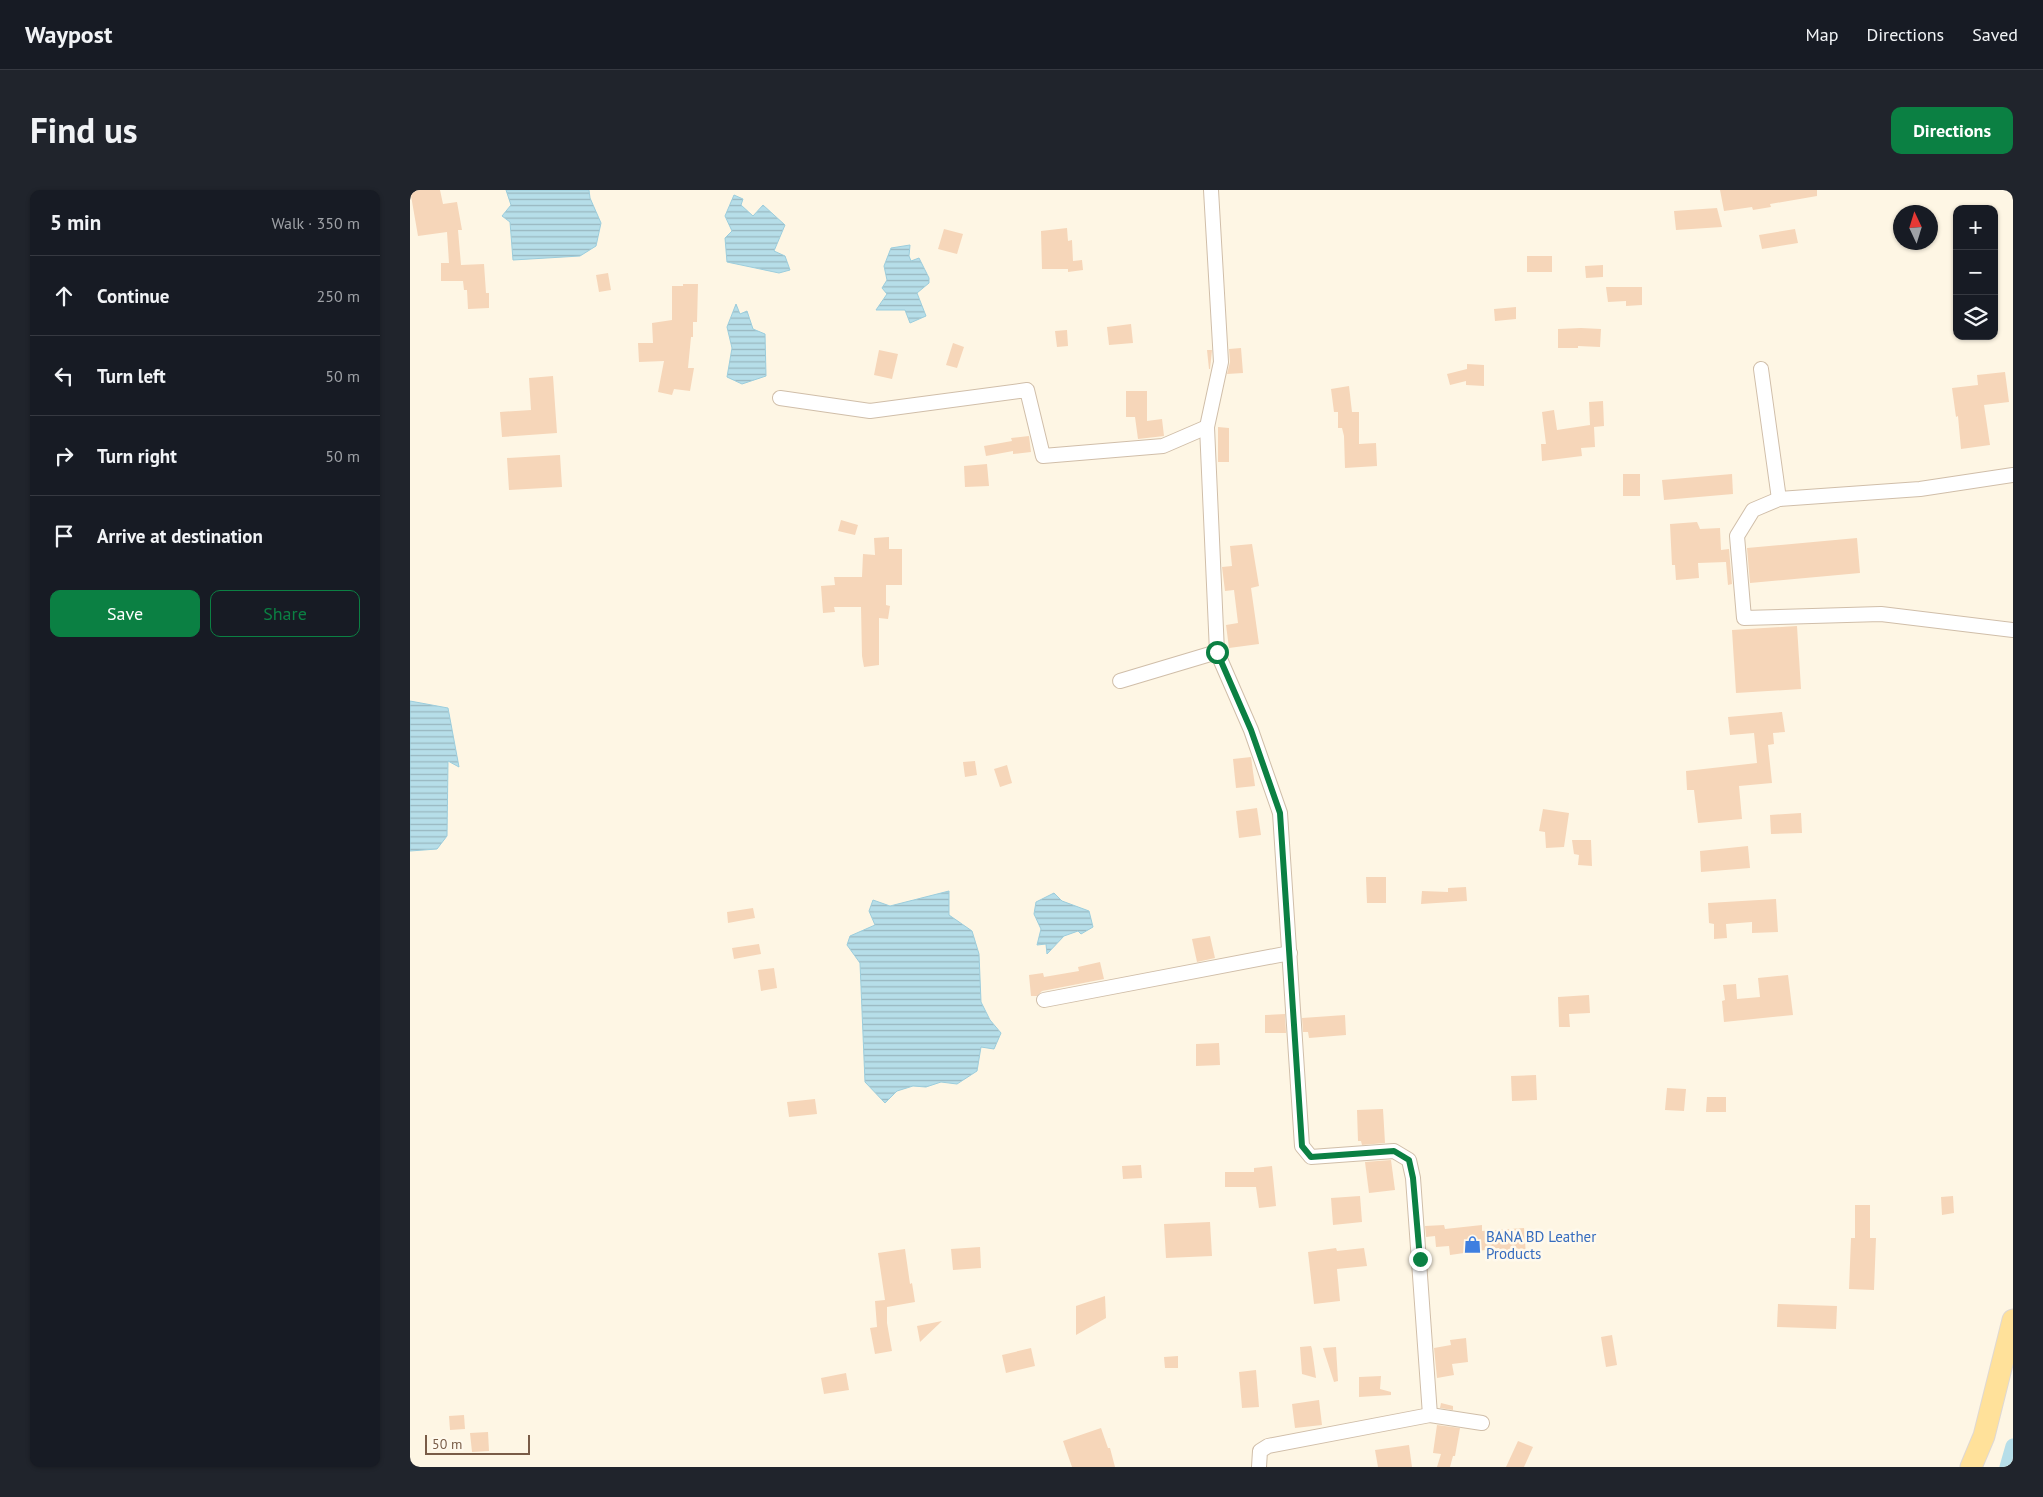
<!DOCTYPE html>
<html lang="en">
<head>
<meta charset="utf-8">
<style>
	:root { --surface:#171b24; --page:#20242c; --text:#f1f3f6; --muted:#9ea1a6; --line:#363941; --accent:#0b8043 }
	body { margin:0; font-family:"PT Sans",sans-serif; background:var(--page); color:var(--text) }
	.controls { position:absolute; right:15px; top:15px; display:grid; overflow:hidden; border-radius:10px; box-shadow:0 1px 4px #0004 }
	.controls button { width:45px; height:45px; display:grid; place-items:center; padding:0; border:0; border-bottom:1px solid var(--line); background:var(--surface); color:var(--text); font:25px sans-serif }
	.compass { position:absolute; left:1483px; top:15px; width:45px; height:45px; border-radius:50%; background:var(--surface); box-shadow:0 1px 4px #0004; rotate:356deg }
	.scale { position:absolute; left:15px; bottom:12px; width:105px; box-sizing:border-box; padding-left:5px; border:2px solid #795c47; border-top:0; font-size:14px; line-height:18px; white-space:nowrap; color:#795c47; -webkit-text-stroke:4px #fff9ec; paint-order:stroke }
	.stop { position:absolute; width:15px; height:15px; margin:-11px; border:4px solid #0b8043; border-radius:50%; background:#fff }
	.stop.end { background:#0b8043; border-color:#fff; box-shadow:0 1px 5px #0008 }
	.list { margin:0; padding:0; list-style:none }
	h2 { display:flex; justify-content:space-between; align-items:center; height:65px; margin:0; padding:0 20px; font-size:21px }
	h2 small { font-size:16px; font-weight:400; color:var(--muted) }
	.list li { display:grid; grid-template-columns:32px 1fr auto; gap:15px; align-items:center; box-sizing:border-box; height:80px; padding:0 20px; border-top:1px solid var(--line) }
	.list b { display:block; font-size:19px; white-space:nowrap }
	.list em { font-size:16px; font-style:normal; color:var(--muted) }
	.actions { display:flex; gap:10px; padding:15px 20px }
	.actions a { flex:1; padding:11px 0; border:1px solid var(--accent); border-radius:10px; text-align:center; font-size:18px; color:var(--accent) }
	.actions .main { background:var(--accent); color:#fff }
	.icon { flex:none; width:28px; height:28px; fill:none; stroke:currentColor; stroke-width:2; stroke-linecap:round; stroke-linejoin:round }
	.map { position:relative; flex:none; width:1603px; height:1277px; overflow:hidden; border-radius:10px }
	header { display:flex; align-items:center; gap:30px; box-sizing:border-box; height:70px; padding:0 25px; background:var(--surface); border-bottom:1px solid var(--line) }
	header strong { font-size:24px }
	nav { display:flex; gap:28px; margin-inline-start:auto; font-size:18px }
	.intro { display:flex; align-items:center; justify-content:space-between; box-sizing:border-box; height:120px; padding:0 30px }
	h1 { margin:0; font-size:35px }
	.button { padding:12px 22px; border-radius:10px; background:var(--accent); color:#fff; font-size:18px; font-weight:700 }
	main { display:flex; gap:30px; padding:0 30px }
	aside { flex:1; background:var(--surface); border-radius:10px; box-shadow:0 1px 4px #0004 }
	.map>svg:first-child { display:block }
	.water { fill:url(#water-rules); stroke:#9ccddc }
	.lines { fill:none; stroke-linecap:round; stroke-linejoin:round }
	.canal { stroke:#b6dee9; stroke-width:15 }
	.building { fill:#f6d6b9 }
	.minor-casing { stroke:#d0bea9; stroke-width:16 }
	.primary-casing { stroke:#dfd8d3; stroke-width:23 }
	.minor { stroke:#fff; stroke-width:14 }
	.primary { stroke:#ffe19a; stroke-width:21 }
	.route { stroke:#0b8043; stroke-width:6 }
	.labels { text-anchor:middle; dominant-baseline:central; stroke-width:5; stroke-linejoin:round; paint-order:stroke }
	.shop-label { font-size:15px; fill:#366cbe; stroke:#fff9ec; text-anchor:start }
</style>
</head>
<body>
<header>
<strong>Waypost</strong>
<nav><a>Map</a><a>Directions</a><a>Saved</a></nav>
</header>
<div class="intro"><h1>Find us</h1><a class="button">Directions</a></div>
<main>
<aside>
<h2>5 min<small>Walk · 350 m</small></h2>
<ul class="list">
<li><svg class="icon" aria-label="ahead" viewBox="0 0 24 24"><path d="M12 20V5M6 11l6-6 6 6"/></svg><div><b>Continue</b></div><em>250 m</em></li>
<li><svg class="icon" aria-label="left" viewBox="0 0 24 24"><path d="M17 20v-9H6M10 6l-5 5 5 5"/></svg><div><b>Turn left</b></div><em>50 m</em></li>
<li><svg class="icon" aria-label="right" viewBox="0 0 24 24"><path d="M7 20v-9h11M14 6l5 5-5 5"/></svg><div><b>Turn right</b></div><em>50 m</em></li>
<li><svg class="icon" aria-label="arrive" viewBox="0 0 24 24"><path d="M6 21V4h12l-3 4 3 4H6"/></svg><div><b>Arrive at destination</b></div></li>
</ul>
<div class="actions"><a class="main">Save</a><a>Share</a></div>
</aside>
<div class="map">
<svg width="1603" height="1277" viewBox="0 0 1603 1277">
	<defs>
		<pattern id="water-rules" width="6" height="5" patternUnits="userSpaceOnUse" patternTransform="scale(1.25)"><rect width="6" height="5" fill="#b6dee9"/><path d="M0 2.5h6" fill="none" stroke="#99b7bf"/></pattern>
	</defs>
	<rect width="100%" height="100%" fill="#fef6e4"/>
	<g class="water">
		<polygon points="96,0 179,0 180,8 191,33 186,56 170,66 103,70 100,32 92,26 101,15"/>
		<polygon points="324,5 333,9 331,15 343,26 353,15 375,35 364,61 375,66 380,80 369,83 317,72 315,48 322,41 315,26"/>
		<polygon points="500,55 499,66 501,71 509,68 519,88 519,93 507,103 516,126 500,133 495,120 466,120 477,104 472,98 477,90 474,76 481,58"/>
		<polygon points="326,114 330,124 337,121 343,139 355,144 356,186 332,194 317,187 322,158 317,137"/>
		<polygon points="0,511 38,518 49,577 38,571 37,646 27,659 0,661"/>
		<polygon points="539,701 539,725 562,741 569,764 571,812 580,830 591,843 584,859 571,857 567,881 547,894 531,892 516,897 503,896 487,901 475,913 455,892 450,773 437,755 440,746 465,735 459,721 463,710 480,716"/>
		<polygon points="644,703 652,711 679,721 683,737 671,744 668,741 654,746 637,764 636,754 627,755 631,739 624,724 626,712"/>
	</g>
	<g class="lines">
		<polyline class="canal" points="1597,1277 1603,1256"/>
	</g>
	<g class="building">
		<polygon points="0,0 30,0 33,14 47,12 52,40 48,40 51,75 74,74 76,103 79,103 79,118 58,119 57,100 54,100 53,91 31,91 31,73 39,73 37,42 8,46"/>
		<polygon points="1310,0 1407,0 1407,6 1360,14 1361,17 1343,20 1342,17 1314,21"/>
		<polygon points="1307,18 1312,37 1266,40 1264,21"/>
		<polygon points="657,38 658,51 662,50 663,71 672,70 673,80 658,82 658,79 632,79 631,41"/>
		<polygon points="534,39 553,44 547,64 528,59"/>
		<polygon points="1385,39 1388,53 1352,59 1349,45"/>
		<rect x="1117" y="66" width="25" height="16"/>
		<polygon points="1193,75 1193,87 1176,88 1175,76"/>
		<polygon points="198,83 201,100 189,102 186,85"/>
		<polygon points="273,94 288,94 287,132 283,132 283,147 281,147 278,178 284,178 280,201 264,199 262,205 248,202 254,171 229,172 228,153 243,153 242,133 262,130 262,96 273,96"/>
		<polygon points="1196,97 1232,97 1232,115 1216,116 1216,111 1198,112"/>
		<polygon points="1106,117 1106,129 1085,131 1084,119"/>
		<polygon points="721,134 723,153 699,155 697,137"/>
		<polygon points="1171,138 1191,139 1190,157 1168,156 1168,158 1148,158 1148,139"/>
		<polygon points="657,140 658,156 647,157 645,141"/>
		<polygon points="543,153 554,157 547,178 536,175"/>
		<polygon points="831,158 833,183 817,184 820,172 819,159"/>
		<polygon points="469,160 488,164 482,189 464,185"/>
		<polygon points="797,160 802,160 800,179 799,179"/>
		<polygon points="1057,174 1074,175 1074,196 1056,195 1056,191 1040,195 1037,184 1057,179"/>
		<polygon points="1595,182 1599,212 1574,215 1580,255 1551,259 1548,226 1546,227 1542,198 1568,195 1567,185"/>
		<polygon points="143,186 147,243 92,247 90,222 121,220 119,188"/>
		<polygon points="939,196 942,222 949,222 949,254 966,253 967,276 935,278 934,246 932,238 928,238 928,222 924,222 921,199"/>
		<polygon points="716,201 737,201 737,231 752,229 754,246 728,249 725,227 716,227"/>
		<polygon points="1193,211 1194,236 1184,237 1185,257 1171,258 1172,266 1132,271 1131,254 1136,254 1132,222 1144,220 1147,240 1180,235 1179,212"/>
		<polygon points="808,237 819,238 819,272 808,272"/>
		<polygon points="619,246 621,262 603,264 603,261 576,266 574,256 602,251 601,248"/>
		<polygon points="150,265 152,297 99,300 97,268"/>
		<polygon points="577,274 579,296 555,297 554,276"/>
		<rect x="1213" y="284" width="17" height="22"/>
		<polygon points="1322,284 1323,304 1254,310 1252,290"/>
		<polygon points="431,330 448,335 445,345 428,341"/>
		<polygon points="1287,332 1290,339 1310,338 1311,360 1319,359 1322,394 1318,395 1316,372 1288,373 1289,388 1266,390 1265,375 1262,375 1260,334"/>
		<polygon points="479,347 479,359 492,359 492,395 476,395 476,415 480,416 478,429 469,428 469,475 454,477 452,466 451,417 424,417 425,422 413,423 411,396 425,395 424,387 452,387 453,364 465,365 464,348"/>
		<polygon points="1447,348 1450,383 1340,393 1337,358"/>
		<polygon points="842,354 849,396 841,398 849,454 819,458 816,435 828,433 824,400 815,401 812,377 822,376 820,356"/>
		<polygon points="1387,436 1391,499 1326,503 1322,440"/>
		<polygon points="1372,522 1375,542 1363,543 1364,554 1358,555 1362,593 1329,596 1332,629 1288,633 1284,600 1277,600 1276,581 1347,573 1344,543 1320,545 1318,527"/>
		<polygon points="841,567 845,596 826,598 823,569"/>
		<polygon points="565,571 567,585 555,587 553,572"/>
		<polygon points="597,575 602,593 590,597 584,579"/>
		<polygon points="847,618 851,645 829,648 826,621"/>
		<polygon points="1133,619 1159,623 1154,657 1136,658 1135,642 1129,641"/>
		<polygon points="1391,623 1392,643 1361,644 1360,625"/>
		<polygon points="1162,650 1181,650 1182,676 1168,675 1169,665 1164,664"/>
		<polygon points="1338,656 1340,678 1291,682 1290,661"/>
		<polygon points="956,687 976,687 976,713 957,713"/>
		<polygon points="1056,697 1057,711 1011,714 1012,701 1038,702 1038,698"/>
		<polygon points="1366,709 1368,742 1342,743 1342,732 1316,734 1317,748 1304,749 1304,734 1299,733 1298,713"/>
		<polygon points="343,718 345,728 318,733 317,722"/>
		<polygon points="800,746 805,768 787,772 782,749"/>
		<polygon points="349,754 351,764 324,769 322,758"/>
		<polygon points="690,772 694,789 632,801 627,806 621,806 619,785 633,783 634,787 669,781 668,777"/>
		<polygon points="364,778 367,798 351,801 348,780"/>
		<polygon points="1378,785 1383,825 1314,832 1312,811 1315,810 1313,795 1326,794 1327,809 1350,807 1348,788"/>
		<polygon points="1179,805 1180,823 1159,824 1160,837 1149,837 1148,807"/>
		<polygon points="875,824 876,843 855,843 855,825"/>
		<polygon points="935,825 936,845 899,848 898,842 893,842 892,828"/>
		<polygon points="809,853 810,875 786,876 786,854"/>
		<polygon points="1126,885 1127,910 1102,911 1101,886"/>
		<polygon points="1257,898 1276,899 1274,921 1255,920"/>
		<polygon points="1297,907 1316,907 1316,922 1296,922"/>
		<polygon points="405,909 407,924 379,927 377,912"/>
		<polygon points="973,919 975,953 952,955 951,951 948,951 947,920"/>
		<polygon points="981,970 985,1000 959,1003 955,972"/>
		<polygon points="731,975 732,988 713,989 712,976"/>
		<polygon points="862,976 866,1016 849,1018 846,997 815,997 815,982 844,982 844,978"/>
		<polygon points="950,1006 952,1032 923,1035 921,1008"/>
		<polygon points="1543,1006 1544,1023 1532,1025 1531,1007"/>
		<polygon points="1445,1015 1460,1015 1460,1048 1466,1048 1464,1100 1439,1099 1441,1048 1445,1048"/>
		<polygon points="800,1032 802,1066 756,1068 754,1034"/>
		<polygon points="1034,1035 1035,1039 1072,1035 1072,1041 1114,1038 1116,1065 1089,1067 1089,1058 1040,1065 1039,1056 1026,1057 1025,1046 1016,1047 1015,1036"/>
		<polygon points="570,1057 571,1078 543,1080 541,1059"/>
		<polygon points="926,1058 927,1061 954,1058 957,1076 927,1079 930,1111 904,1114 898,1062"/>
		<polygon points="495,1059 500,1094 502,1093 505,1112 477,1117 477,1133 482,1161 465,1164 460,1138 467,1137 465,1111 475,1110 468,1063"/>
		<polygon points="695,1106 696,1128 666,1145 666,1116"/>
		<polygon points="1368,1114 1427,1116 1426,1139 1367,1137"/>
		<polygon points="532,1131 510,1152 507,1136"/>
		<polygon points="1202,1145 1207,1175 1196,1177 1191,1147"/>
		<polygon points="1056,1148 1058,1172 1042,1174 1044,1185 1027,1188 1024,1158 1041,1155 1040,1150"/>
		<polygon points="901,1156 902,1159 906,1188 892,1184 890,1157"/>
		<polygon points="926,1157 928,1191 924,1192 913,1158"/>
		<polygon points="621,1158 625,1176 596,1183 592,1165"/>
		<polygon points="768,1166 768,1178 755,1178 754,1167"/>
		<polygon points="846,1180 849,1217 832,1218 829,1182"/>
		<polygon points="436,1183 439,1200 414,1204 411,1188"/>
		<polygon points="971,1186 970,1199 981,1202 981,1205 949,1207 949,1187"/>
		<polygon points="909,1210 912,1235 885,1238 882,1214"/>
		<polygon points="1031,1213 1043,1216 1043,1220 1030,1218"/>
		<polygon points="54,1225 55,1239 40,1240 39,1226"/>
		<polygon points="1027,1235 1050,1238 1045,1266 1043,1266 1040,1277 1027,1277 1031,1264 1023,1263"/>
		<polygon points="691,1238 698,1258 700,1258 705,1277 662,1277 653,1251"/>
		<polygon points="78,1242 79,1261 62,1262 60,1243"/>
		<polygon points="1108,1251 1123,1257 1114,1277 1096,1277"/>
		<polygon points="999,1255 1002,1277 968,1277 965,1260"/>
	</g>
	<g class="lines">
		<defs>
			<g id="minor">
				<polyline points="801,0 811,172 797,237 807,462 841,540 870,623 892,956 901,967 984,961 999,970 1003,988 1020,1225"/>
				<polyline points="1351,179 1369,309 1510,299 1603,285"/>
				<polyline points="370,208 460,221 617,200 633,266 753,256 797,237"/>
				<polyline points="1369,309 1343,320 1327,346 1334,428 1471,424 1603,440"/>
				<polyline points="710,491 807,462"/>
				<polyline points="634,810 880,763"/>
				<polyline points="849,1277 850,1261 858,1256 1020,1225 1072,1233"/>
			</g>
			<polyline id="primary" points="1561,1277 1574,1246 1603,1130"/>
		</defs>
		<use href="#minor" class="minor-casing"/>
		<use href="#primary" class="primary-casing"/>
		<use href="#minor" class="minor"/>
		<use href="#primary" class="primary"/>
	</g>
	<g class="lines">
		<polyline class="route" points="807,462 841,540 870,623 892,956 901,967 984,961 999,970 1003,988 1010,1069"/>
	</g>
	<defs>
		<symbol id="shop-bare" viewBox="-9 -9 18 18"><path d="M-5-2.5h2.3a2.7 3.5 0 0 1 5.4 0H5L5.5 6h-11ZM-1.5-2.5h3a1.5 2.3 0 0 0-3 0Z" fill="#3f7fe0" stroke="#fff9ec" stroke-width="2.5" paint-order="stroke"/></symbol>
	</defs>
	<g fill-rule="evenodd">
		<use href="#shop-bare" x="1050" y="1042" width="25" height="25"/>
	</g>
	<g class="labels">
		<g class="shop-label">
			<text x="1076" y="1046">BANA BD Leather<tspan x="1076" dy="17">Products</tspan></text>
		</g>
	</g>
</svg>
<div class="controls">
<button>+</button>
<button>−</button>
<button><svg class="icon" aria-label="layers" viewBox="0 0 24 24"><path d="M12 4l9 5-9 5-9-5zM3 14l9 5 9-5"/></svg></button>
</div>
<svg class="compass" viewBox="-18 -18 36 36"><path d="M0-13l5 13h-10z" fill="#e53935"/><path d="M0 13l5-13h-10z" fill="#9ea1a6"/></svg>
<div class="scale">50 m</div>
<div class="stop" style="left:807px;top:462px"></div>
<div class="stop end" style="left:1010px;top:1069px"></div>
</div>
</main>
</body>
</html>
